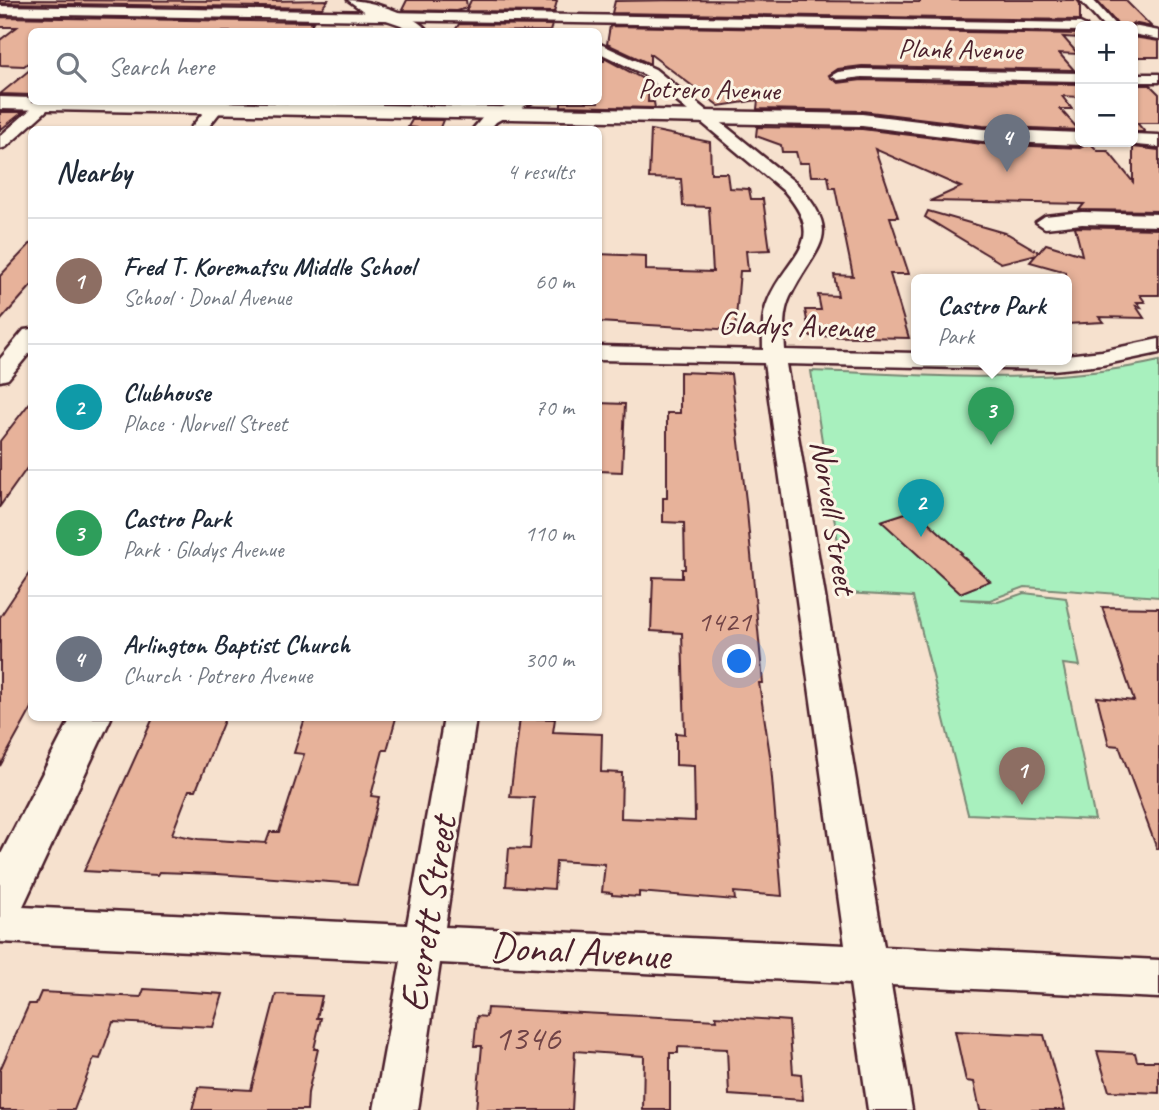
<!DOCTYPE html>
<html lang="en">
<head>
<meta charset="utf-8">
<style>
	:root { --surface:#fff; --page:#f2f2f3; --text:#1f2937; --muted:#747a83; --line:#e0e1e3; --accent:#c8321e }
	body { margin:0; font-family:Caveat,sans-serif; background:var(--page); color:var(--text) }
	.controls { position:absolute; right:21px; top:21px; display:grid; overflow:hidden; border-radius:10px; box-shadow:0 2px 5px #0004 }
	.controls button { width:63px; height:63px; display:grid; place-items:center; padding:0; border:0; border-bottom:2px solid var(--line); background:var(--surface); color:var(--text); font:35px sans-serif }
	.you { position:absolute; left:740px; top:662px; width:24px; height:24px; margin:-18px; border:5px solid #fff; border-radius:50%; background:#1a73e8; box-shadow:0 0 0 10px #1a73e833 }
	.badge { display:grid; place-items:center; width:46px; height:46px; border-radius:50%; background:var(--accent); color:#fff; font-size:23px; font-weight:700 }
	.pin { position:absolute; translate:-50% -58px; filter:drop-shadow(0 2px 4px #0008) }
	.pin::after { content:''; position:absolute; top:37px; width:24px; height:21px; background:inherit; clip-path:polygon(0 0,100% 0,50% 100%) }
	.popup { position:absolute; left:911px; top:274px; width:161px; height:91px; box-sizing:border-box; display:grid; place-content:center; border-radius:10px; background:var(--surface); filter:drop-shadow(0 2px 5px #0005); font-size:23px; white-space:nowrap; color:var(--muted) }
	.popup b { font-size:26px; color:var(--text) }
	.popup::after { content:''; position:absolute; left:50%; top:100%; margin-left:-14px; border:14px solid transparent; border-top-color:var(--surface) }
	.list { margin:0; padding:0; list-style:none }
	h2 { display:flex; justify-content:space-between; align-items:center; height:91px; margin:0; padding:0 28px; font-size:30px }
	h2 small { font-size:23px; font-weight:400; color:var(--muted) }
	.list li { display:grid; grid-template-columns:46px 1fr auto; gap:21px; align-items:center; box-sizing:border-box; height:126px; padding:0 28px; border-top:2px solid var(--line) }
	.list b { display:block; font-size:26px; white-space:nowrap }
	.list p { margin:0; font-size:23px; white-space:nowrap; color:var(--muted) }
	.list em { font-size:23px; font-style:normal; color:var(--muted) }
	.icon { flex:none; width:38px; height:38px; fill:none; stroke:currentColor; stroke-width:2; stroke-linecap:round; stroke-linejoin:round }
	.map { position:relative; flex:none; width:1159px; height:1110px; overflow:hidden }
	.search { position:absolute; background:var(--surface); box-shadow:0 2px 5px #0004; left:28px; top:28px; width:574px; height:77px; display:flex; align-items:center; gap:18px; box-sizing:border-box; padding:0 24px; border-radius:10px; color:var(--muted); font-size:26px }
	.panel { position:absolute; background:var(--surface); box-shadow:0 2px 5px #0004; left:28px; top:126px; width:574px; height:595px; border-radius:10px }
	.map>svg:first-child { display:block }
	.green { fill:#a8f0be; stroke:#798874; stroke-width:2 }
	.building { fill:#e7b29a; stroke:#4a1f2b; stroke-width:2 }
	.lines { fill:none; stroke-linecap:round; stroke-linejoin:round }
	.minor-casing { stroke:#4a1f2b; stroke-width:5 }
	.tertiary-casing { stroke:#4a1f2b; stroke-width:5 }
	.minor { fill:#fcf5e5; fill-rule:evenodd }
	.tertiary { fill:#fcf5e5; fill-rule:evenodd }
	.labels { text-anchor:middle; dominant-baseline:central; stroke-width:6; stroke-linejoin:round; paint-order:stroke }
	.far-street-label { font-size:28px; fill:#4a1f2b; stroke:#fcf5e5 }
	.number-label { font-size:30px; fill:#714447 }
	.street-label { font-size:33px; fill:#4a1f2b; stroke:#fcf5e5 }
	.near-number-label { font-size:37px; fill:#714447 }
	.near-street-label { font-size:40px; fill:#4a1f2b; stroke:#fcf5e5 }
</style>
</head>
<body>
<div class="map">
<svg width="1159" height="1110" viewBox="0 0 1159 1110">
	<rect width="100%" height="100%" fill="#f6e1ce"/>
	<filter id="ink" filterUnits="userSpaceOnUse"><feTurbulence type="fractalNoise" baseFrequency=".0143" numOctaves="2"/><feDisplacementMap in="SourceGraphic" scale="14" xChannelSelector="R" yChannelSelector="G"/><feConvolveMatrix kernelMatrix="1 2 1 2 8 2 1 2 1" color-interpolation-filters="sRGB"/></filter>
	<g filter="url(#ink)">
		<path class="green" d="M 1159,361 L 1159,597 L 1025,587 L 990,600 L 960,599 L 998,602 L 1024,593 L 1066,598 L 1080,666 L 1063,664 L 1095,820 L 968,814 L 913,597 L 846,593 L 811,371 C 927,374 1045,387 1159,361 Z"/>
		<g class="building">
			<polygon points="0,0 268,1 328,0 322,8 0,3"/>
			<polygon points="407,0 466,0 467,8 456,11 402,10"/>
			<polygon points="471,0 492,0 557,1 554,12 466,11"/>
			<polygon points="680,0 920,2 920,0 1077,0 1080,4 1080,20 612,13 615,1"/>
			<polygon points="1096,0 1125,0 1152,27 1133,23 1129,26 1119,26"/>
			<polygon points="0,17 313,22 306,32 32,32 32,60 24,66 0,65 0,40 17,27 0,27"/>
			<polygon points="459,24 552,25 550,31 454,32"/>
			<polygon points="610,26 1080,34 1080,38 1063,37 1078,54 1059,53 1074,70 862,66 838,69 829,75 838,83 862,80 1080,84 1080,97 1062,96 1072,109 1060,109 1079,130 983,126 862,111 757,109 758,100 719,106 650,54 650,64 607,44"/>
			<polygon points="1133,37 1159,41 1159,57 1133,57"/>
			<polygon points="604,58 649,82 648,102 654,102 655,108 561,106 561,102 598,102 598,61 604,61"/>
			<polygon points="32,68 32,95 0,94"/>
			<polygon points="1133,85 1150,85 1159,94 1159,123 1137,123 1145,132 1133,132"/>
			<polygon points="0,112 23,112 0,130"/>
			<polygon points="412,120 443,120 439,130 436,130 408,127"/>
			<polygon points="757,127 862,129 983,144 1080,148 1090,143 1098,151 1108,151 1133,182 1133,147 1159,150 1159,211 1079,210 1084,204 930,201 961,187 875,149 898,217 890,217 909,274 890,274 909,338 810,336 805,310 821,310 818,295 838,296 834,275 853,276 835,188 830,188 828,176 811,176 809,163 799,163 796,152 782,152 781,145 756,136"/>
			<polygon points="651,130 710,142 711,173 727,173 729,188 749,189 751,199 763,199 770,250 746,251 748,271 740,271 735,330 598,322 598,254 646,256 646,270 713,272 709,207 683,206 681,179 649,178"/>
			<polygon points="928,211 1008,234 1039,252 1046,244 1082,255 1075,227 1159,229 1159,295 1140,295 1145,302 1137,302 1141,307 1136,306 1144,318 1099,317 1103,322 1066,324 1066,272 1030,262 1037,254 1001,263 925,217"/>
			<polygon points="32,242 32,285 0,321 0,276"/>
			<polygon points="680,372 731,374 746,501 763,683 759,683 770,755 782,896 734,892 735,900 639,892 639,897 612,895 612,893 602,892 605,864 556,861 554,889 506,886 509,848 530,849 534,798 510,797 520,718 555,719 553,732 602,734 601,772 622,773 621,818 695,821 694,766 676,765 676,733 685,734 682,633 651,631 653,577 682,578 682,569 685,569 684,523 663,522 663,498 667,498 667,413 680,413"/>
			<polygon points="32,400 32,461 0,506 0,441"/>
			<polygon points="598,403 625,404 622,472 598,471"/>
			<polygon points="915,510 962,553 960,554 990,581 960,593 881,521"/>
			<polygon points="32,569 32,708 0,766 0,617"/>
			<polygon points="1102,607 1159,608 1159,849 1157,849 1119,746 1109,745 1097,697 1134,701"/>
			<polygon points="153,718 225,718 196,790 189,790 172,834 198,839 266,843 270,832 279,832 304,754 294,753 305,718 396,718 387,750 383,750 371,796 379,797 357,884 217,874 159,872 157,875 84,871"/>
			<polygon points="144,989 223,994 213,1027 113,1022 100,1059 94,1058 74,1110 0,1110 0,1070 29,1004 36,1004 41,992 141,997"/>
			<polygon points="276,994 322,996 317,1018 321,1018 314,1049 318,1049 308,1093 307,1110 192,1110 198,1087 251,1090"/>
			<polygon points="487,1008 717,1020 716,1016 789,1021 793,1073 801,1074 803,1100 729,1095 727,1049 678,1047 678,1053 670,1053 670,1110 643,1110 644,1056 575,1051 572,1110 476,1110 482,1046 474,1046 477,1016 486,1017"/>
			<polygon points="955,1031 1044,1035 1065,1110 980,1110 974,1082 966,1081"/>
			<polygon points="1097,1051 1135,1053 1137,1061 1159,1061 1159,1093 1109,1091"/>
		</g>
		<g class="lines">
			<defs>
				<g id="minor">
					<polygon points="1080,0 1093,0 1116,26 1103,26"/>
					<polygon points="0,6 1080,23 1086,26 1080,26 1080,31 0,14"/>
					<polygon points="1132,26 1133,26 1159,31 1159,39 1133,34"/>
					<path d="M 598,43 L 655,69 L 797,184 C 846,238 815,245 790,297 C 782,314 784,332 785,350 L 916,353 L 916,359 L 1066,359 L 1066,355 L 1102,351 L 1159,339 L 1159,353 L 1102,365 L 1053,370 L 786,364 L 884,947 L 1159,960 L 1159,998 L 891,985 L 912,1110 L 868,1110 L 850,983 L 440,963 L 418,1110 L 374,1110 L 401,961 L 0,942 L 0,906 L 407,925 L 444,718 L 476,718 L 445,927 L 845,945 L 764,363 L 598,360 L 598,346 L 763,350 C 763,333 761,317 768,301 C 786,255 830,244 785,192 L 645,75 L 598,52 Z"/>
					<polygon points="862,69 1080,73 1080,81 862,77 838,80 831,76 838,72"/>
					<rect x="1133" y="74" width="26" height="8"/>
					<polygon points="39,102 56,102 6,147 0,149 0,136"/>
					<polygon points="212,102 228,102 206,130 189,130"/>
					<polygon points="513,102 532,102 496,122 489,130 472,130 484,116"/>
					<polygon points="1082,212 1159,214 1159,226 1082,224 1045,228 1036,222 1045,216"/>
					<polygon points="32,329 32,350 8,379 0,381 0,359 24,330"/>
				</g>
				<g id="tertiary">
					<path d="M 348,0 C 369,0 415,14 429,32 L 411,32 L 401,25 L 366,13 Z"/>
					<polygon points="0,97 32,98 32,102 215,102 862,114 983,129 1080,133 1080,142 1088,142 1080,145 983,141 862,126 0,109"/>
					<polygon points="1133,134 1159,135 1159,147 1126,144 1124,142 1133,142"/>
					<polygon points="71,718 111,718 17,919 0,925 0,856"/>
				</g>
			</defs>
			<use href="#minor" class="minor-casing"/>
			<use href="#tertiary" class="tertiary-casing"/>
			<use href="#minor" class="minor"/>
			<use href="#tertiary" class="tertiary"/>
		</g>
	</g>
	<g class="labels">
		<g class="far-street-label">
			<text transform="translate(960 49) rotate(1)">Plank Avenue</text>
			<text transform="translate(709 89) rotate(1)">Potrero Avenue</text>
		</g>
		<g class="number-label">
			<text x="724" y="621">1421</text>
		</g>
		<g class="street-label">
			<text transform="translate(796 325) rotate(2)">Gladys Avenue</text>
			<text transform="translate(834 517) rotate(81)">Norvell Street</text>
		</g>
		<g class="near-number-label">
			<text x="527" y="1037">1346</text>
		</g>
		<g class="near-street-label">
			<text transform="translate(428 914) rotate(-81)">Everett Street</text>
			<text transform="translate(580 951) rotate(3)">Donal Avenue</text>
		</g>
	</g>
</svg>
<div class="controls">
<button>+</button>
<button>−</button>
</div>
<div class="you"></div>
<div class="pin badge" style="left:1022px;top:805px;background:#8d6e63">1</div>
<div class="pin badge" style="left:921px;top:537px;background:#0f9aa8">2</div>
<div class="pin badge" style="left:991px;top:445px;background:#2e9e5b">3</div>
<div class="popup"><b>Castro Park</b>Park</div>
<div class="pin badge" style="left:1007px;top:172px;background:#6b7280">4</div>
<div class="search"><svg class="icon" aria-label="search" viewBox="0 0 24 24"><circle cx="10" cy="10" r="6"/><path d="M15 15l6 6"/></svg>Search here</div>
<section class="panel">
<h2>Nearby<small>4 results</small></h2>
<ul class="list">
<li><span class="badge" style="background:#8d6e63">1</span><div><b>Fred T. Korematsu Middle School</b><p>School · Donal Avenue</p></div><em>60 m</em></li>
<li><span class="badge" style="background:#0f9aa8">2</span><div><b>Clubhouse</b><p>Place · Norvell Street</p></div><em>70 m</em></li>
<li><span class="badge" style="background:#2e9e5b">3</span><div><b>Castro Park</b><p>Park · Gladys Avenue</p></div><em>110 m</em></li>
<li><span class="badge" style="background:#6b7280">4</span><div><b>Arlington Baptist Church</b><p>Church · Potrero Avenue</p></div><em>300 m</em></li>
</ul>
</section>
</div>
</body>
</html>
